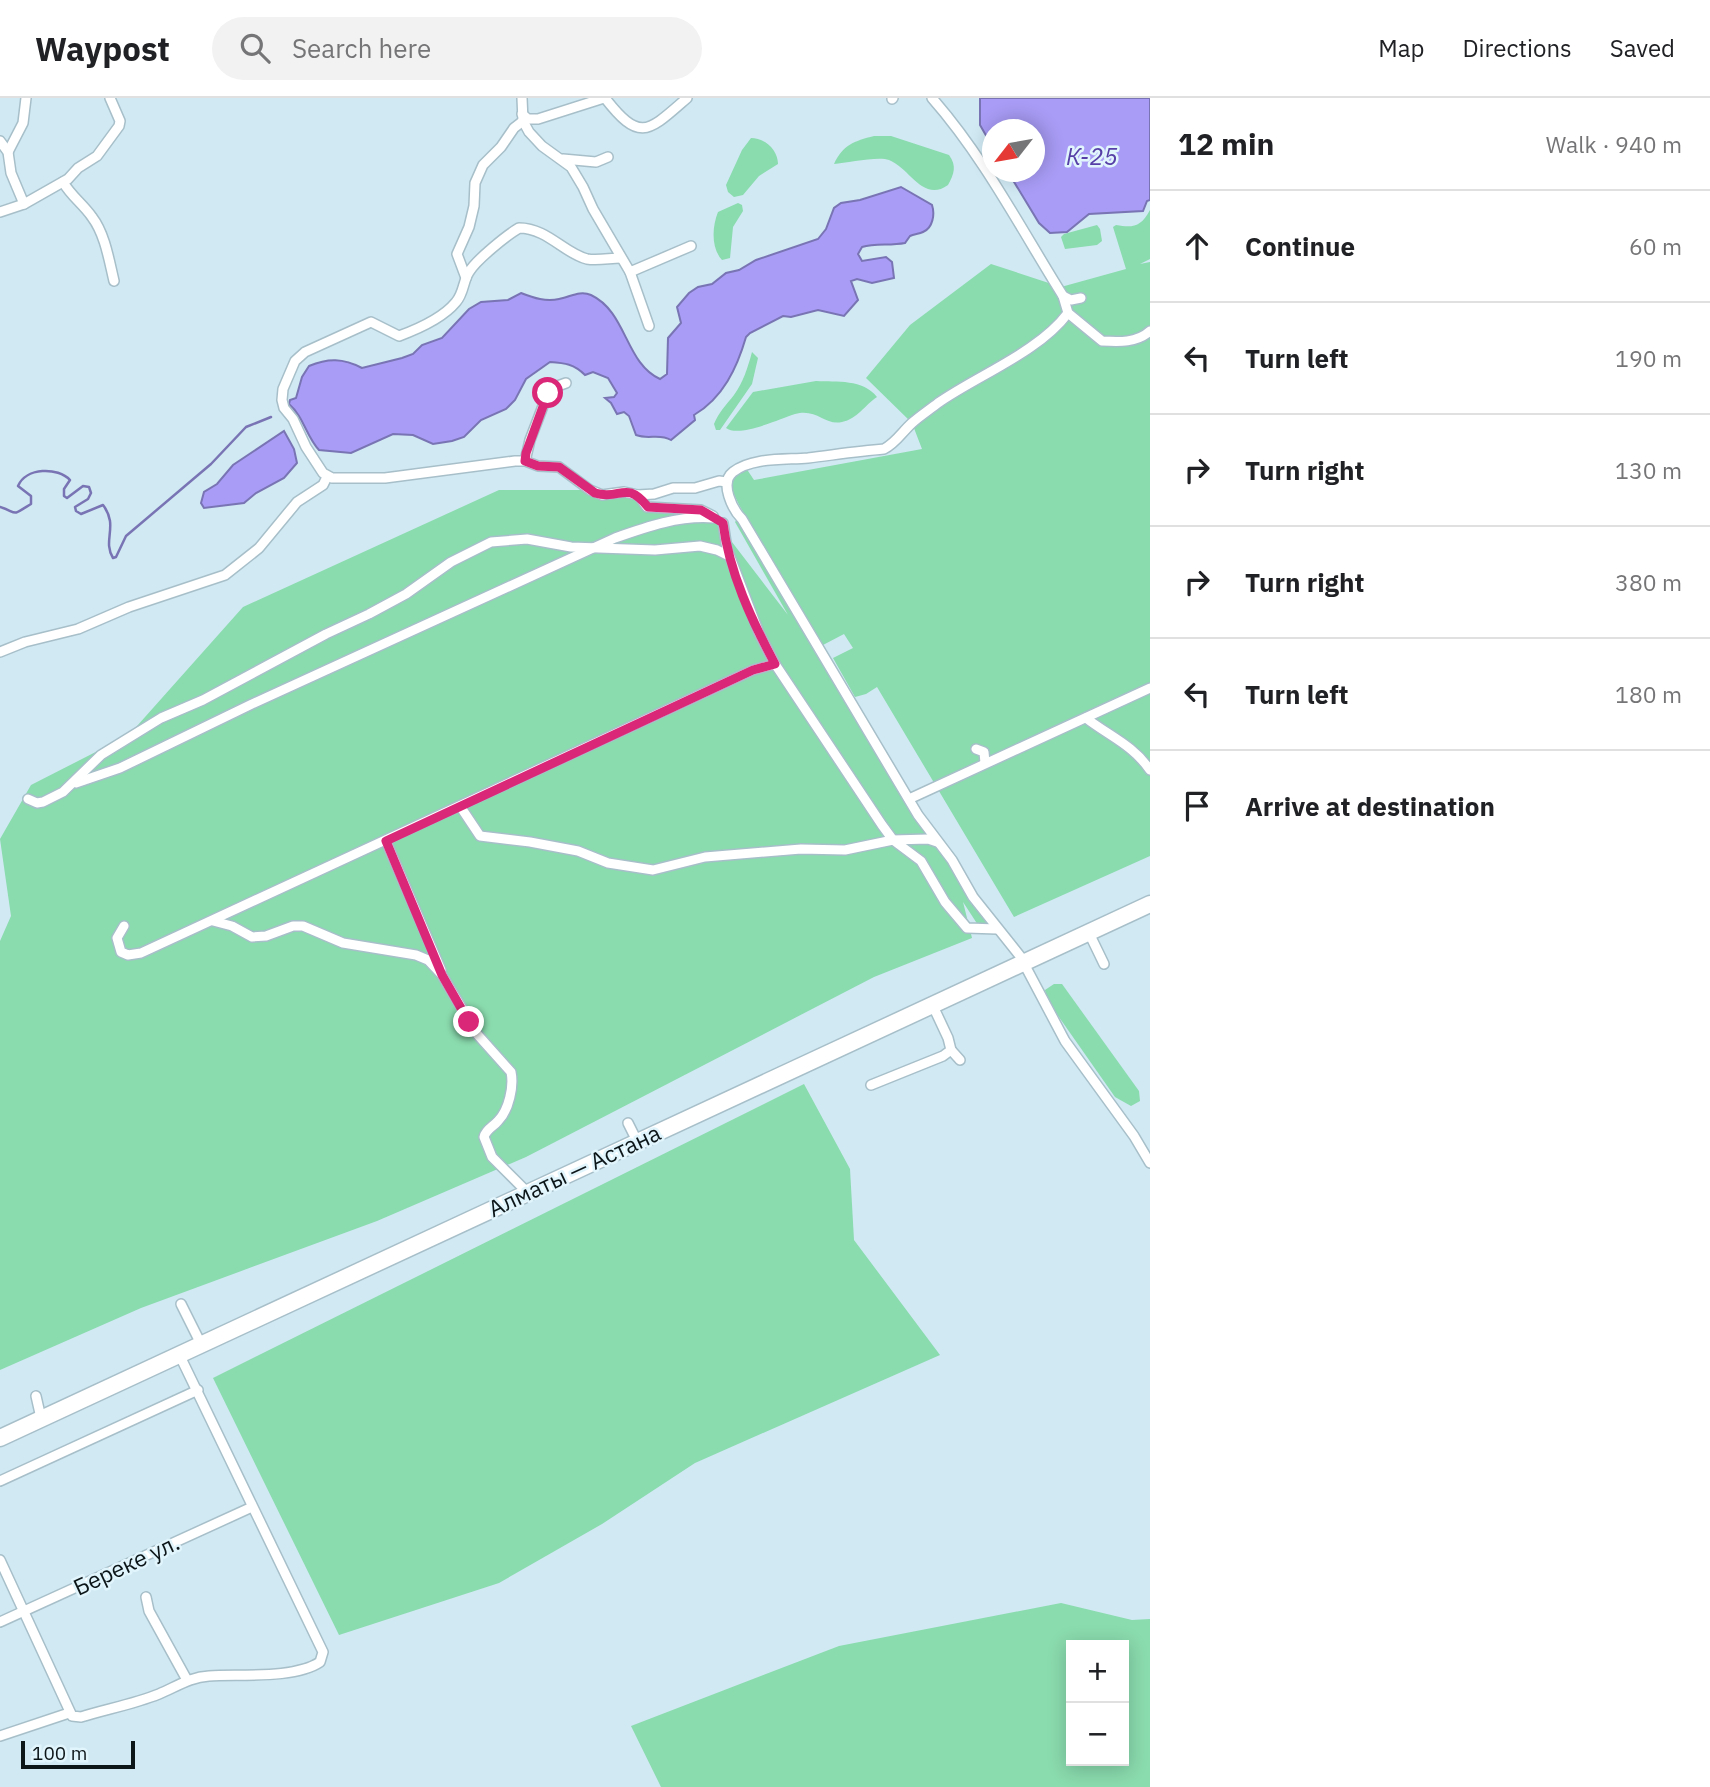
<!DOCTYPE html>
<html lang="en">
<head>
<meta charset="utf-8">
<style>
	:root { --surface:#fff; --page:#f2f2f2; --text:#202124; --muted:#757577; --line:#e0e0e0 }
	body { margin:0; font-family:"IBM Plex Sans",sans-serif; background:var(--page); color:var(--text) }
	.controls { position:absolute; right:21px; bottom:21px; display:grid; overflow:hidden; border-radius:0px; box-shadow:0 4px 18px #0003 }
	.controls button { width:63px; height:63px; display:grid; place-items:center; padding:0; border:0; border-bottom:2px solid var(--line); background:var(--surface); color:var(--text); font:35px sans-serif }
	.compass { position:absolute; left:982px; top:21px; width:63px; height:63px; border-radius:50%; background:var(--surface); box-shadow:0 4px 18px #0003; rotate:239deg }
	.scale { position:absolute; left:21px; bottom:18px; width:114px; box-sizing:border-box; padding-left:7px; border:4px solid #0c1518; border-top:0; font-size:19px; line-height:24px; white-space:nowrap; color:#0c1518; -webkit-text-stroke:5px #e1f5fd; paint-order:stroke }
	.stop { position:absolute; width:21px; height:21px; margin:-16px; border:5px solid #db2777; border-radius:50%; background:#fff }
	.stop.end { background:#db2777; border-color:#fff; box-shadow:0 2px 7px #0008 }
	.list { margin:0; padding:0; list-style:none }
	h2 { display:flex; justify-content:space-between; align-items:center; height:91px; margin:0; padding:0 28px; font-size:30px }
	h2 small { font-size:23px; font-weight:400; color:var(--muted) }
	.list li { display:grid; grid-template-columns:46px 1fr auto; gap:21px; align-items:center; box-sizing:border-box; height:112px; padding:0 28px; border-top:2px solid var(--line) }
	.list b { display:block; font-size:26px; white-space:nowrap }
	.list em { font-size:23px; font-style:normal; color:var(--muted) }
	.icon { flex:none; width:38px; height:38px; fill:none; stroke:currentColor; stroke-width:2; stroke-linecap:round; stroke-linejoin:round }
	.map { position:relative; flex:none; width:1150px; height:1689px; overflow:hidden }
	header { display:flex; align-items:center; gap:42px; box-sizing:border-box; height:98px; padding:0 35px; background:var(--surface); border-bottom:2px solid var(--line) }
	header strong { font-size:33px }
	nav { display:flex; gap:38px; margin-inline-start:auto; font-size:24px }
	.search { width:490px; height:63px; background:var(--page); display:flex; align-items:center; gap:18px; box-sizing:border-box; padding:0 24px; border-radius:38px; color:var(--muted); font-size:26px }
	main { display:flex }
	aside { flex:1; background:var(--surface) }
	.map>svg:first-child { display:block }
	.green { fill:#8adbae; fill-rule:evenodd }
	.water { fill:#a89cf6; stroke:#7974b3; stroke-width:2 }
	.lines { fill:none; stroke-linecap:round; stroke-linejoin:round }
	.stream { stroke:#7974b3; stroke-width:2.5 }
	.street-casing { stroke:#a7bfc9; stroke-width:12 }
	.highway-casing { stroke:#a7bfc9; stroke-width:19 }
	.street { stroke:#fff; stroke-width:9 }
	.highway { stroke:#fff; stroke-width:16 }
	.route { stroke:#db2777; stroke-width:9 }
	.labels { text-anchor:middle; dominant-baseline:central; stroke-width:5; stroke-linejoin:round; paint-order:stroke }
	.street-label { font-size:23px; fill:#0c1518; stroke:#e1f5fd }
	.water-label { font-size:24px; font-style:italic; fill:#563fa6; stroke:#e1f5fd }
</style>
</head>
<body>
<header>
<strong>Waypost</strong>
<div class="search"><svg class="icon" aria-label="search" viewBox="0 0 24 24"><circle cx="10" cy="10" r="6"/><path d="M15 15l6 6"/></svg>Search here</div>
<nav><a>Map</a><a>Directions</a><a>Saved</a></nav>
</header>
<main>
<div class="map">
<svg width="1150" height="1689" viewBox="0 0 1150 1689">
	<rect width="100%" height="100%" fill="#d0e9f3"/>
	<g class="green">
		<path d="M 874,38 L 891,38 L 949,57 C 957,68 954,76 948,87 C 923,105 910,70 889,62 C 878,58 847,65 834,66 C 843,47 854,43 874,38 Z"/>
		<path d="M 751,40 C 765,40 778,52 778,66 L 759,78 L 743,97 L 734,99 L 728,94 L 726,87 L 742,52 Z"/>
		<path d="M 738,105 L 742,107 L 743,113 L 733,129 L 730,160 L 722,162 C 711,150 712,129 718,114 Z"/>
		<path d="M 1150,112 L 1150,161 L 1140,166 L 1150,164 L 1150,758 L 1014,819 L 877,589 L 866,596 L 855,599 L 833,560 L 853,550 L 844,536 L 823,547 L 739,407 L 731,390 L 731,379 L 746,370 L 754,382 L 922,351 L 912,325 L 866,280 L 910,227 L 991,166 L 1061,189 L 1126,171 L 1113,129 L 1116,127 C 1133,130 1141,129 1150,112 Z"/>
		<polygon points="1097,127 1100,131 1102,143 1097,147 1065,151 1061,139 1064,136"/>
		<path d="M 752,254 L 758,260 L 752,286 L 720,332 L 716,332 L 714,326 C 719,314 726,307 734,297 C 743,285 748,269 752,254 Z"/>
		<path d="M 816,283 C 837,284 863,281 877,299 C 865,307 857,321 842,324 C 825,328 817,310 795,316 C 779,321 739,340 726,330 L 753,294 Z"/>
		<polygon points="499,392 590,392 712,418 788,517 735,424 739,419 816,550 814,553 909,701 996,827 978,827 963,804 972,840 874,879 526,1059 377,1123 141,1210 0,1272 0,843 11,818 0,741 31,687 129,637 243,509"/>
		<polygon points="1054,886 1062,886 1139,993 1140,1003 1131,1008 1115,999 1047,902 1045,892"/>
		<polygon points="804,986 850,1071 854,1142 940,1257 695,1365 602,1426 499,1485 339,1537 213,1280"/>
		<path d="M 1061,1505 L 1132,1522 L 1150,1521 L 1150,1689 L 661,1689 L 631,1628 L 839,1548 ZM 1071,1547 L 1124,1547 L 1124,1663 L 1071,1663 Z"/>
	</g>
	<g class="water">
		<polygon points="980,0 1150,0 1150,102 1147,103 1143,113 1089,116 1067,134 1050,135 1039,125 1008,74 1034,74 1034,32 992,32 992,48 980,27"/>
		<path d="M 901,89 L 932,107 C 935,116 933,130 923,134 C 919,136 914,136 910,138 L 905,145 C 890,148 876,145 862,149 L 858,156 L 862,163 L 886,159 L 892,164 L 894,180 L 872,185 L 857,181 L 851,183 L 858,202 L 844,218 L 818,212 L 791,219 L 783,218 L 750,235 L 746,239 C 737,270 723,300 694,317 L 695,322 L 671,342 C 659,335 649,342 636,337 L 629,318 L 624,314 L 617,316 L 611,305 L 605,300 L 614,299 L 617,295 L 608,280 L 593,274 L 585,277 C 574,266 565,265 550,264 L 526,281 L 515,302 L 506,311 L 481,322 L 464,339 L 452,343 L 433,346 L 413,337 L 393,336 L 351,355 L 319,352 C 306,338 304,319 289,306 L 290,302 L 296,300 L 302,279 L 309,268 C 328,260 343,260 362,270 L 402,260 L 413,256 L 422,247 L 442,240 L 469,211 L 481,204 L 508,202 L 521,195 C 534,200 546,204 559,201 C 570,199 580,192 591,197 C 627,214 625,265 660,281 L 667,276 L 668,240 L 681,225 L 677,209 L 689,195 L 698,189 L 712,186 L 726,175 L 739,172 L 756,162 L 818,141 L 826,131 L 834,110 L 841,105 L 860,102 Z"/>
		<polygon points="284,333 294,351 297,365 284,380 256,395 244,405 204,410 201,405 204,394 217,386 233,367"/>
	</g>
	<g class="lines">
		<path class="stream" d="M 0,409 C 19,415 10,419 31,406 L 31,398 L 18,388 C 26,369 58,369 70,382 L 64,391 L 64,398 L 67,400 L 83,388 L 89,389 L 91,395 L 88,401 L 75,409 L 76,413 L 81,416 L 103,407 C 119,428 102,442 113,460 L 116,459 L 126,438 L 211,366 L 246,329 L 271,319"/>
		<defs>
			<g id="street">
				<polyline points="522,0 523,23 529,34 542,48 571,69 583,89 593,111 630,174 649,228"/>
				<path d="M 605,0 C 640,45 648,34 687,0"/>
				<path d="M 932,0 C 984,59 1021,131 1063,198 L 1068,215 L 1102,243 C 1119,244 1137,245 1150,233"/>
				<polyline points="892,1 893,0"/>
				<polyline points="522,16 528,21 538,21 604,0"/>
				<polyline points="0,43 8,54 11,75 24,106"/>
				<polyline points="8,54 23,25 26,0"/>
				<polyline points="563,61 596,64 608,59"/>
				<path d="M 63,84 C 71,98 83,106 92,119 C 105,136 109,162 114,183"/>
				<polyline points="0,114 24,106 68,81 78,70 97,58 119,28 120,23 110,0"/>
				<path d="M 621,160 C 610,160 598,163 587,161 C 565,156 547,130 519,130 C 507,137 476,162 469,174 C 463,183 464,195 456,204 C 443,220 418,231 399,238 L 371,224 L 305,254 L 295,263 L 283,291 L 282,302 L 284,310 L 293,321 L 306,349 L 323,375 L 332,380 L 385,380 L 515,363 L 525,363 L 538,368 L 559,369 L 590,392 L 602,397 L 624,394 L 638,397 L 654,396 L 673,390 L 695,390 L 719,383 L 727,384"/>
				<polyline points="630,174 691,148"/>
				<polyline points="466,180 457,156 469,129 474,108 475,85 483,67 501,49 514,30 523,23"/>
				<polyline points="1063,198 1071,202 1081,200"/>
				<path d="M 1068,215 C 1039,254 978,277 938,305 C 929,312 920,318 912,325 C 902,334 896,345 884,351 C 858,353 833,357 808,360 C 785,362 752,359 733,374 C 719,385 733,412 742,421 L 918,717 L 952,762 L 973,799 L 1020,858 L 1065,943 L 1134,1038 L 1150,1065"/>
				<polyline points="525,363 530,342 548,295 552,290 566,285"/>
				<polyline points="638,397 647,409 701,412 713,418"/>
				<polyline points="723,425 727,451 759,535 775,566 882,727 893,742 921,763 945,804 967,830 997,831"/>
				<polyline points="0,554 25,544 78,531 129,509 225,477 259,450 297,404 323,387 327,379"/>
				<path d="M 1086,620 C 1109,638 1133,647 1150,672"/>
				<polyline points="976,651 984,654 985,665"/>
				<path d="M 76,685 L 120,670 L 252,606 L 615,440 C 646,429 680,417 714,420"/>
				<polyline points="28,701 37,705 43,704 63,694 101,657 161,620 203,602 326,536 369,516 406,496 451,464 491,444 527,441 571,449 655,452 700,448 717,452 729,458"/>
				<polyline points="909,701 1150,590"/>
				<polyline points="460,708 480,738 530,744 578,753 608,765 653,772 705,759 801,751 845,752 893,742 928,741 937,744"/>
				<polyline points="386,743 441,872"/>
				<path d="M 213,823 L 232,828 L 252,839 L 266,838 L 293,828 L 303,828 L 343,845 L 416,857 L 428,862 L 442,877 L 477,936 L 511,974 C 514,988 509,1012 498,1023 C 493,1029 486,1031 484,1039 L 492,1059 L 527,1094"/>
				<polyline points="124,828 117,840 121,854 128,857 141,855 753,572 775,566"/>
				<polyline points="1089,835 1104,866"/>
				<polyline points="951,952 960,962"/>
				<polyline points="871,987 943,958 951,952 948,940 933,908"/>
				<polyline points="628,1025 637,1043"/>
				<polyline points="181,1206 201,1246"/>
				<polyline points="36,1298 41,1320"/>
				<polyline points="0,1383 198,1292"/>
				<path d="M 0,1462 L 72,1618 L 81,1619 C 107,1611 134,1606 159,1596 C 176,1589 190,1579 209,1578 C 239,1576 295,1581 320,1564 L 323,1554 L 179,1256"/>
				<polyline points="146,1499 149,1513 187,1582"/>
				<polyline points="0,1524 252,1409"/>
				<polyline points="0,1638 69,1615"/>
			</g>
			<polyline id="highway" points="0,1340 1150,806"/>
		</defs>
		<use href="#street" class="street-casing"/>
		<use href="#highway" class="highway-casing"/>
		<use href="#street" class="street"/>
		<use href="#highway" class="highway"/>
	</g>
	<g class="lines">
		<path class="route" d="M 469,924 L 442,877 L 386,743 L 753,572 L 775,566 C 752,523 729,474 723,425 L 701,412 L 648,409 C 625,381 621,403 595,395 L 559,369 L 538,368 L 525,363 L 526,355 L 548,295"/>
	</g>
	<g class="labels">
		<g class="street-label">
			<text transform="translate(574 1072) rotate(-25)">Алматы — Астана</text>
			<text transform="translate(126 1466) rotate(-25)">Береке ул.</text>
		</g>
		<g class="water-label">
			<text x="1092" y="58">К-25</text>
		</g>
	</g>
</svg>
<div class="controls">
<button>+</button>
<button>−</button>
</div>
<svg class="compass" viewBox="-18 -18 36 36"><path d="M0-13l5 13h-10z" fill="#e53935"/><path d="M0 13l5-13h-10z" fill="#757577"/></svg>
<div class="scale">100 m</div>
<div class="stop" style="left:548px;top:295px"></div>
<div class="stop end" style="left:469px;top:924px"></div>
</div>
<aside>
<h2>12 min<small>Walk · 940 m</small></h2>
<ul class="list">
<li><svg class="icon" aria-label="ahead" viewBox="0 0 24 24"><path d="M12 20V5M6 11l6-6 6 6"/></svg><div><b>Continue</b></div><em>60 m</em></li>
<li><svg class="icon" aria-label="left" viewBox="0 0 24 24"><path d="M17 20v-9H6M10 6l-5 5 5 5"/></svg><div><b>Turn left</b></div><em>190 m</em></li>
<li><svg class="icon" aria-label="right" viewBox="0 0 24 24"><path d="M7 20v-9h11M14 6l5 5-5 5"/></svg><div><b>Turn right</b></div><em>130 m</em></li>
<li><svg class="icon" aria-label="right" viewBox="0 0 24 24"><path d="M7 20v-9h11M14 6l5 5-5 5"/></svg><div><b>Turn right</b></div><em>380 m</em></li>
<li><svg class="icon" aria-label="left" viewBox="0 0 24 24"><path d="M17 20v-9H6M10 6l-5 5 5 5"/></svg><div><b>Turn left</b></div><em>180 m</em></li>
<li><svg class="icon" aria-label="arrive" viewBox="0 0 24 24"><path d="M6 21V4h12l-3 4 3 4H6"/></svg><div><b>Arrive at destination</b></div></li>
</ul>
</aside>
</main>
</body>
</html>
